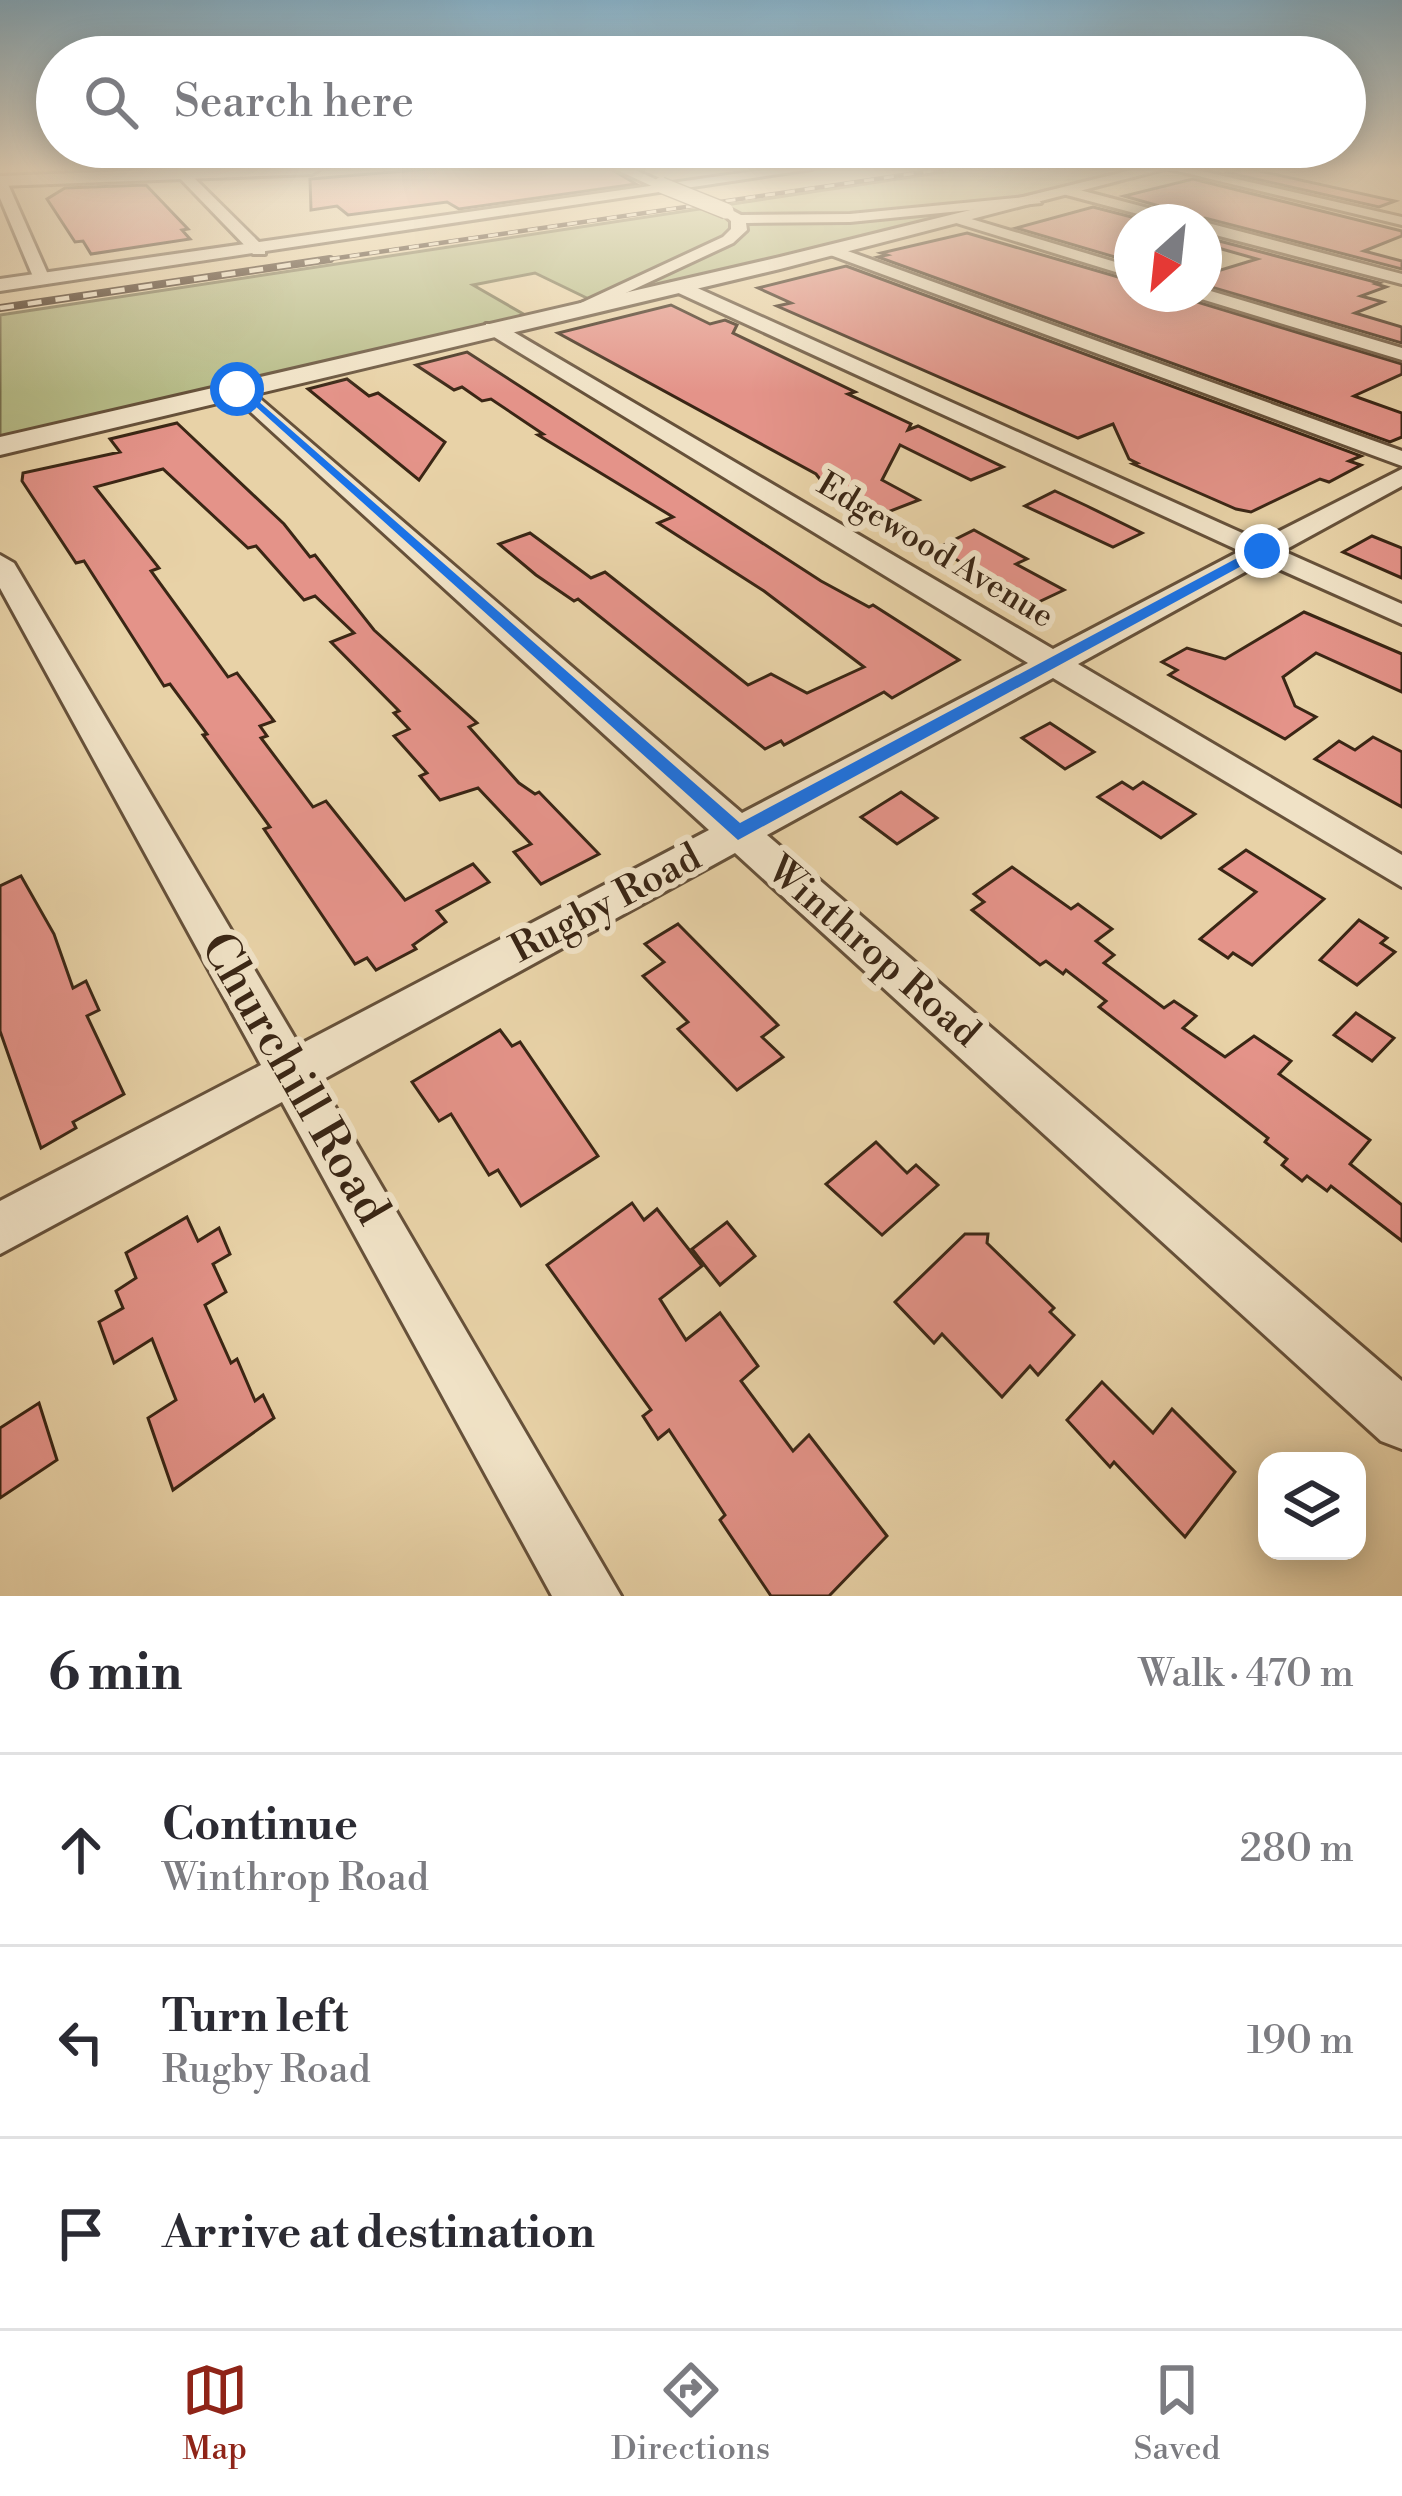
<!DOCTYPE html>
<html lang="en">
<head>
<meta charset="utf-8">
<style>
	:root { --surface:#fff; --page:#f2f2f3; --text:#2b2b33; --muted:#7c7c81; --line:#e1e1e2; --accent:#8f2418 }
	body { margin:0; font-family:"Libre Bodoni",serif; background:var(--page); color:var(--text) }
	.controls { position:absolute; right:36px; bottom:36px; display:grid; overflow:hidden; border-radius:24px; box-shadow:0 6px 30px #0003 }
	.controls button { width:108px; height:108px; display:grid; place-items:center; padding:0; border:0; border-bottom:3px solid var(--line); background:var(--surface); color:var(--text); font:60px sans-serif }
	.compass { position:absolute; left:1114px; top:204px; width:108px; height:108px; border-radius:50%; background:var(--surface); box-shadow:0 6px 30px #0003; rotate:207deg }
	.stop { position:absolute; width:36px; height:36px; margin:-27px; border:9px solid #1a73e8; border-radius:50%; background:#fff }
	.stop.end { background:#1a73e8; border-color:#fff; box-shadow:0 3px 12px #0008 }
	.list { margin:0; padding:0; list-style:none }
	h2 { display:flex; justify-content:space-between; align-items:center; height:156px; margin:0; padding:0 48px; font-size:51px }
	h2 small { font-size:39px; font-weight:400; color:var(--muted) }
	.list li { display:grid; grid-template-columns:78px 1fr auto; gap:36px; align-items:center; box-sizing:border-box; height:192px; padding:0 48px; border-top:3px solid var(--line) }
	.list b { display:block; font-size:45px; white-space:nowrap }
	.list p { margin:0; font-size:39px; white-space:nowrap; color:var(--muted) }
	.list em { font-size:39px; font-style:normal; color:var(--muted) }
	.icon { flex:none; width:66px; height:66px; fill:none; stroke:currentColor; stroke-width:2; stroke-linecap:round; stroke-linejoin:round }
	.map { position:relative; flex:none; width:1402px; height:1596px; overflow:hidden }
	.search { position:absolute; background:var(--surface); box-shadow:0 6px 30px #0003; left:36px; right:36px; top:36px; height:132px; display:flex; align-items:center; gap:30px; box-sizing:border-box; padding:0 42px; border-radius:66px; color:var(--muted); font-size:45px }
	.sheet { height:732px; background:var(--surface) }
	nav { display:flex; justify-content:space-around; align-items:center; box-sizing:border-box; height:168px; border-top:3px solid var(--line); background:var(--surface); font-size:33px; color:var(--muted) }
	nav a { display:grid; justify-items:center; gap:6px }
	nav .on { color:var(--accent) }
	.map>svg:first-child { display:block }
	.green { fill:#b6bb87; stroke:#78704e; stroke-width:3 }
	.building { fill:#e49389; stroke:#3a2615; stroke-width:3 }
	.lines { fill:none; stroke-linecap:round; stroke-linejoin:round }
	.minor-casing { stroke:#66513a; stroke-width:6 }
	.tertiary-casing { stroke:#66513a; stroke-width:6 }
	.minor { fill:#f0e2c6; fill-rule:evenodd }
	.tertiary { fill:#f0e2c6; fill-rule:evenodd }
	.rail-far1-casing { stroke:#3a2615; stroke-width:4.5 }
	.rail-casing { stroke:#3a2615; stroke-width:8 }
	.rail-far1 { stroke:#f0e2c6; stroke-width:3; stroke-dasharray:10; stroke-linecap:butt }
	.rail { stroke:#f0e2c6; stroke-width:4.5; stroke-dasharray:14; stroke-linecap:butt }
	.minor-bridge-casing { stroke:#66513a; stroke-width:18; stroke-linecap:butt }
	.minor-bridge { stroke:#f0e2c6; stroke-width:15 }
	.route { fill:#1a73e8 }
	.labels { text-anchor:middle; dominant-baseline:central; stroke-width:12; stroke-linejoin:round; paint-order:stroke }
	.far-street-label { font-size:33px; fill:#3a2615; stroke:#f0e2c6 }
	.street-label { font-size:39px; fill:#3a2615; stroke:#f0e2c6 }
	.near-street-label { font-size:48px; fill:#3a2615; stroke:#f0e2c6 }
</style>
</head>
<body>
<div class="map">
<svg width="1402" height="1596" viewBox="0 0 1402 1596">
	<rect width="100%" height="100%" fill="#e8d2a7"/>
	<filter id="stains"><feTurbulence type="fractalNoise" baseFrequency=".00167" numOctaves="4"/><feColorMatrix values="0 0 0 0 .2 0 0 0 0 .09 0 0 0 0 .02 0 0 0 .5 -.17"/></filter>
	<radialGradient id="worn" r=".72"><stop offset=".6" stop-color="#630" stop-opacity="0"/><stop offset="1" stop-color="#630" stop-opacity=".3"/></radialGradient>
	<polygon class="green" points="964,169 1156,169 593,301 535,273 473,285 532,319 0,446 0,315"/>
	<g class="building">
		<polygon points="428,169 611,169 636,184 459,209 447,202 348,215 337,206 311,210 310,179"/>
		<polygon points="1251,169 1395,201 1379,207 1225,172"/>
		<polygon points="1193,179 1402,231 1402,236 1364,251 1402,261 1402,269 1205,218 1196,222 1191,215 1124,196"/>
		<polygon points="146,185 188,229 182,230 190,239 91,254 83,241 75,242 47,199 65,188"/>
		<polygon points="1093,207 1151,222 1132,222 1132,262 1016,228"/>
		<polygon points="967,233 1132,281 1132,296 1191,294 1197,302 1402,364 1402,374 1354,396 1402,413 1402,437 1390,442 878,257 887,255 881,253"/>
		<polygon points="1204,237 1379,283 1376,284 1386,287 1361,296 1383,302 1355,313 1402,327 1402,343 1204,285 1204,275 1257,259 1204,244"/>
		<polygon points="846,266 1361,456 1349,461 1361,465 1329,482 1320,479 1251,512 1236,509 1133,464 1137,463 1129,459 1113,424 1078,438 777,306 791,303 758,288"/>
		<polygon points="671,305 710,324 725,320 737,325 733,333 855,392 848,394 911,424 908,430 918,426 1003,467 971,480 900,445 882,480 919,500 880,515 823,483 816,474 558,333"/>
		<polygon points="467,352 821,581 869,607 873,605 959,660 892,698 884,692 784,745 781,741 765,749 578,599 574,601 536,575 499,544 530,533 591,578 605,572 748,685 771,674 807,693 864,667 764,591 658,523 673,517 538,435 543,434 491,399 482,401 462,387 454,390 416,365"/>
		<polygon points="347,379 369,396 378,393 445,442 419,480 308,389"/>
		<polygon points="177,423 284,524 310,557 315,555 374,630 477,723 469,727 519,783 535,794 539,792 599,854 541,884 514,852 531,844 478,788 440,800 420,776 427,773 394,736 409,729 394,713 399,711 331,642 354,633 315,596 304,600 256,546 248,548 163,469 95,487 159,568 151,571 228,677 237,673 274,721 260,726 267,736 261,738 313,807 326,801 405,900 473,864 489,882 437,911 446,922 413,945 416,949 376,970 367,958 355,964 264,829 270,827 203,735 207,734 170,684 164,686 84,561 76,563 22,481 23,473 120,452 110,439"/>
		<polygon points="1055,491 1087,506 1142,533 1113,547 1025,506"/>
		<polygon points="974,530 1027,559 1016,564 1064,590 1030,606 938,548"/>
		<polygon points="1372,536 1402,548 1402,578 1343,552"/>
		<polygon points="1304,612 1402,654 1402,692 1316,653 1283,677 1295,706 1316,717 1285,739 1169,675 1177,670 1162,662 1187,648 1225,659"/>
		<polygon points="1050,723 1094,752 1065,769 1022,738"/>
		<polygon points="1373,737 1402,752 1402,807 1315,759 1339,741 1355,750"/>
		<polygon points="1122,782 1133,789 1143,782 1195,814 1161,838 1098,797"/>
		<polygon points="901,792 937,818 897,844 861,817"/>
		<polygon points="1246,850 1324,899 1252,965 1233,953 1228,958 1200,939 1256,892 1220,869"/>
		<polygon points="1012,867 1071,909 1078,904 1112,929 1096,941 1114,955 1104,963 1164,1008 1174,1001 1196,1016 1183,1028 1225,1057 1254,1036 1291,1061 1279,1074 1370,1140 1350,1164 1402,1205 1402,1241 1331,1186 1327,1191 1307,1176 1302,1181 1282,1165 1287,1159 1265,1142 1268,1138 1099,1007 1106,1001 1066,970 1063,974 1046,961 1040,965 972,910 984,902 974,894"/>
		<polygon points="21,876 54,934 73,988 86,981 99,1010 87,1016 124,1094 73,1122 76,1128 41,1148 0,1031 0,886"/>
		<polygon points="1359,920 1387,938 1381,943 1395,952 1357,985 1320,960"/>
		<polygon points="678,924 778,1025 762,1037 783,1057 737,1090 678,1029 688,1022 643,976 664,962 645,944"/>
		<polygon points="1356,1013 1394,1038 1372,1061 1334,1035"/>
		<polygon points="500,1030 512,1046 520,1042 598,1156 521,1206 498,1170 489,1175 451,1114 439,1121 412,1082"/>
		<polygon points="876,1142 907,1173 916,1165 938,1185 882,1235 826,1184"/>
		<polygon points="632,1203 644,1220 657,1209 702,1266 660,1299 686,1340 720,1313 758,1366 741,1381 793,1451 809,1435 887,1536 829,1596 771,1596 720,1520 725,1515 669,1430 658,1439 643,1416 651,1410 547,1265"/>
		<polygon points="187,1217 198,1241 219,1228 230,1254 213,1264 226,1292 205,1305 231,1363 237,1359 255,1401 263,1395 274,1418 173,1490 148,1418 176,1400 152,1339 114,1363 99,1322 123,1308 116,1291 136,1278 126,1253"/>
		<polygon points="727,1222 755,1256 720,1285 692,1249"/>
		<polygon points="965,1234 988,1234 987,1243 1054,1308 1050,1312 1074,1335 1038,1375 1030,1366 1002,1397 942,1334 934,1343 895,1302"/>
		<polygon points="1102,1382 1153,1433 1172,1409 1235,1472 1185,1537 1114,1462 1110,1467 1067,1420"/>
		<polygon points="39,1403 57,1460 0,1498 0,1428"/>
	</g>
	<g class="lines">
		<defs>
			<g id="minor">
				<polygon points="171,169 185,169 265,248 265,254 253,254"/>
				<polygon points="615,169 633,169 668,185 656,188"/>
				<polygon points="1169,169 1193,169 1402,217 1402,225"/>
				<polygon points="0,178 7,182 50,279 48,283 34,279 0,198"/>
				<polygon points="1068,187 1190,219 1192,222 1168,222 1063,194"/>
				<polygon points="1036,196 1041,203 850,222 746,223 747,230 733,243 583,313 568,309 723,237 731,229 731,221 719,211 726,207 741,215 850,214"/>
				<polygon points="958,215 1132,267 1132,277 953,222"/>
				<polygon points="1204,222 1402,274 1402,284 1204,232"/>
				<polygon points="831,245 1402,451 1402,466 825,253 825,247"/>
				<polygon points="672,282 684,282 1260,541 1402,469 1402,486 1283,551 1402,604 1402,624 1263,562 1078,664 1402,855 1402,887 1053,678 767,835 1402,1381 1402,1449 1381,1441 735,853 320,1081 621,1596 552,1596 282,1102 0,1254 0,1201 261,1065 0,588 0,555 14,563 299,1045 709,830 230,393 230,385 244,385 742,813 1028,663 486,332 486,324 500,324 1053,649 1240,551 672,290"/>
				<polygon points="1204,289 1402,348 1402,360 1198,298 1195,294 1204,294"/>
			</g>
			<g id="tertiary">
				<polygon points="180,169 320,169 312,174 0,186 0,176"/>
				<polygon points="769,169 812,169 0,291 0,279"/>
				<polygon points="1136,169 1164,169 780,269 0,455 0,437 780,257"/>
			</g>
		</defs>
		<use href="#minor" class="minor-casing"/>
		<use href="#tertiary" class="tertiary-casing"/>
		<use href="#minor" class="minor"/>
		<use href="#tertiary" class="tertiary"/>
		<defs>
			<polyline id="rail-far1" points="310,262 945,169"/>
			<polyline id="rail" points="0,308 330,259"/>
		</defs>
		<use href="#rail-far1" class="rail-far1-casing"/>
		<use href="#rail" class="rail-casing"/>
		<use href="#rail-far1" class="rail-far1"/>
		<use href="#rail" class="rail"/>
		<defs>
			<polyline id="minor-bridge" points="661,185 726,211"/>
		</defs>
		<use href="#minor-bridge" class="minor-bridge-casing"/>
		<use href="#minor-bridge" class="minor-bridge"/>
	</g>
	<linearGradient id="sky" x2="0" y2="1"><stop stop-color="#87b5cf"/><stop offset="0.43" stop-color="#f5ebd7"/><stop offset="1" stop-color="#f5ebd7" stop-opacity="0"/></linearGradient>
	<rect width="1402" height="393" fill="url(#sky)"/>
	<polygon class="route" points="233,386 241,386 740,823 1256,548 1269,551 738,840"/>
	<g class="labels">
		<g class="far-street-label">
			<text transform="translate(935 551) rotate(31)">Edgewood Avenue</text>
		</g>
		<g class="street-label">
			<text transform="translate(606 904) rotate(-28)">Rugby Road</text>
			<text transform="translate(873 952) rotate(41)">Winthrop Road</text>
		</g>
		<g class="near-street-label">
			<text transform="translate(294 1079) rotate(60)">Churchill Road</text>
		</g>
	</g>
	<rect width="100%" height="100%" filter="url(#stains)"/>
	<rect width="100%" height="100%" fill="url(#worn)"/>
</svg>
<div class="controls">
<button><svg class="icon" aria-label="layers" viewBox="0 0 24 24"><path d="M12 4l9 5-9 5-9-5zM3 14l9 5 9-5"/></svg></button>
</div>
<svg class="compass" viewBox="-18 -18 36 36"><path d="M0-13l5 13h-10z" fill="#e53935"/><path d="M0 13l5-13h-10z" fill="#7c7c81"/></svg>
<div class="stop" style="left:237px;top:389px"></div>
<div class="stop end" style="left:1262px;top:551px"></div>
<div class="search"><svg class="icon" aria-label="search" viewBox="0 0 24 24"><circle cx="10" cy="10" r="6"/><path d="M15 15l6 6"/></svg>Search here</div>
</div>
<section class="sheet">
<h2>6 min<small>Walk · 470 m</small></h2>
<ul class="list">
<li><svg class="icon" aria-label="ahead" viewBox="0 0 24 24"><path d="M12 20V5M6 11l6-6 6 6"/></svg><div><b>Continue</b><p>Winthrop Road</p></div><em>280 m</em></li>
<li><svg class="icon" aria-label="left" viewBox="0 0 24 24"><path d="M17 20v-9H6M10 6l-5 5 5 5"/></svg><div><b>Turn left</b><p>Rugby Road</p></div><em>190 m</em></li>
<li><svg class="icon" aria-label="arrive" viewBox="0 0 24 24"><path d="M6 21V4h12l-3 4 3 4H6"/></svg><div><b>Arrive at destination</b></div></li>
</ul>
</section>
<nav>
<a class="on"><svg class="icon" aria-label="map" viewBox="0 0 24 24"><path d="M3 6l6-2 6 2 6-2v14l-6 2-6-2-6 2zM9 4v14M15 6v14"/></svg>Map</a>
<a><svg class="icon" aria-label="directions" viewBox="0 0 24 24"><path d="M12 3l9 9-9 9-9-9zM9 14v-3h6M13 9l2 2-2 2"/></svg>Directions</a>
<a><svg class="icon" aria-label="saved" viewBox="0 0 24 24"><path d="M7 4h10v16l-5-4-5 4z"/></svg>Saved</a>
</nav>
</body>
</html>
